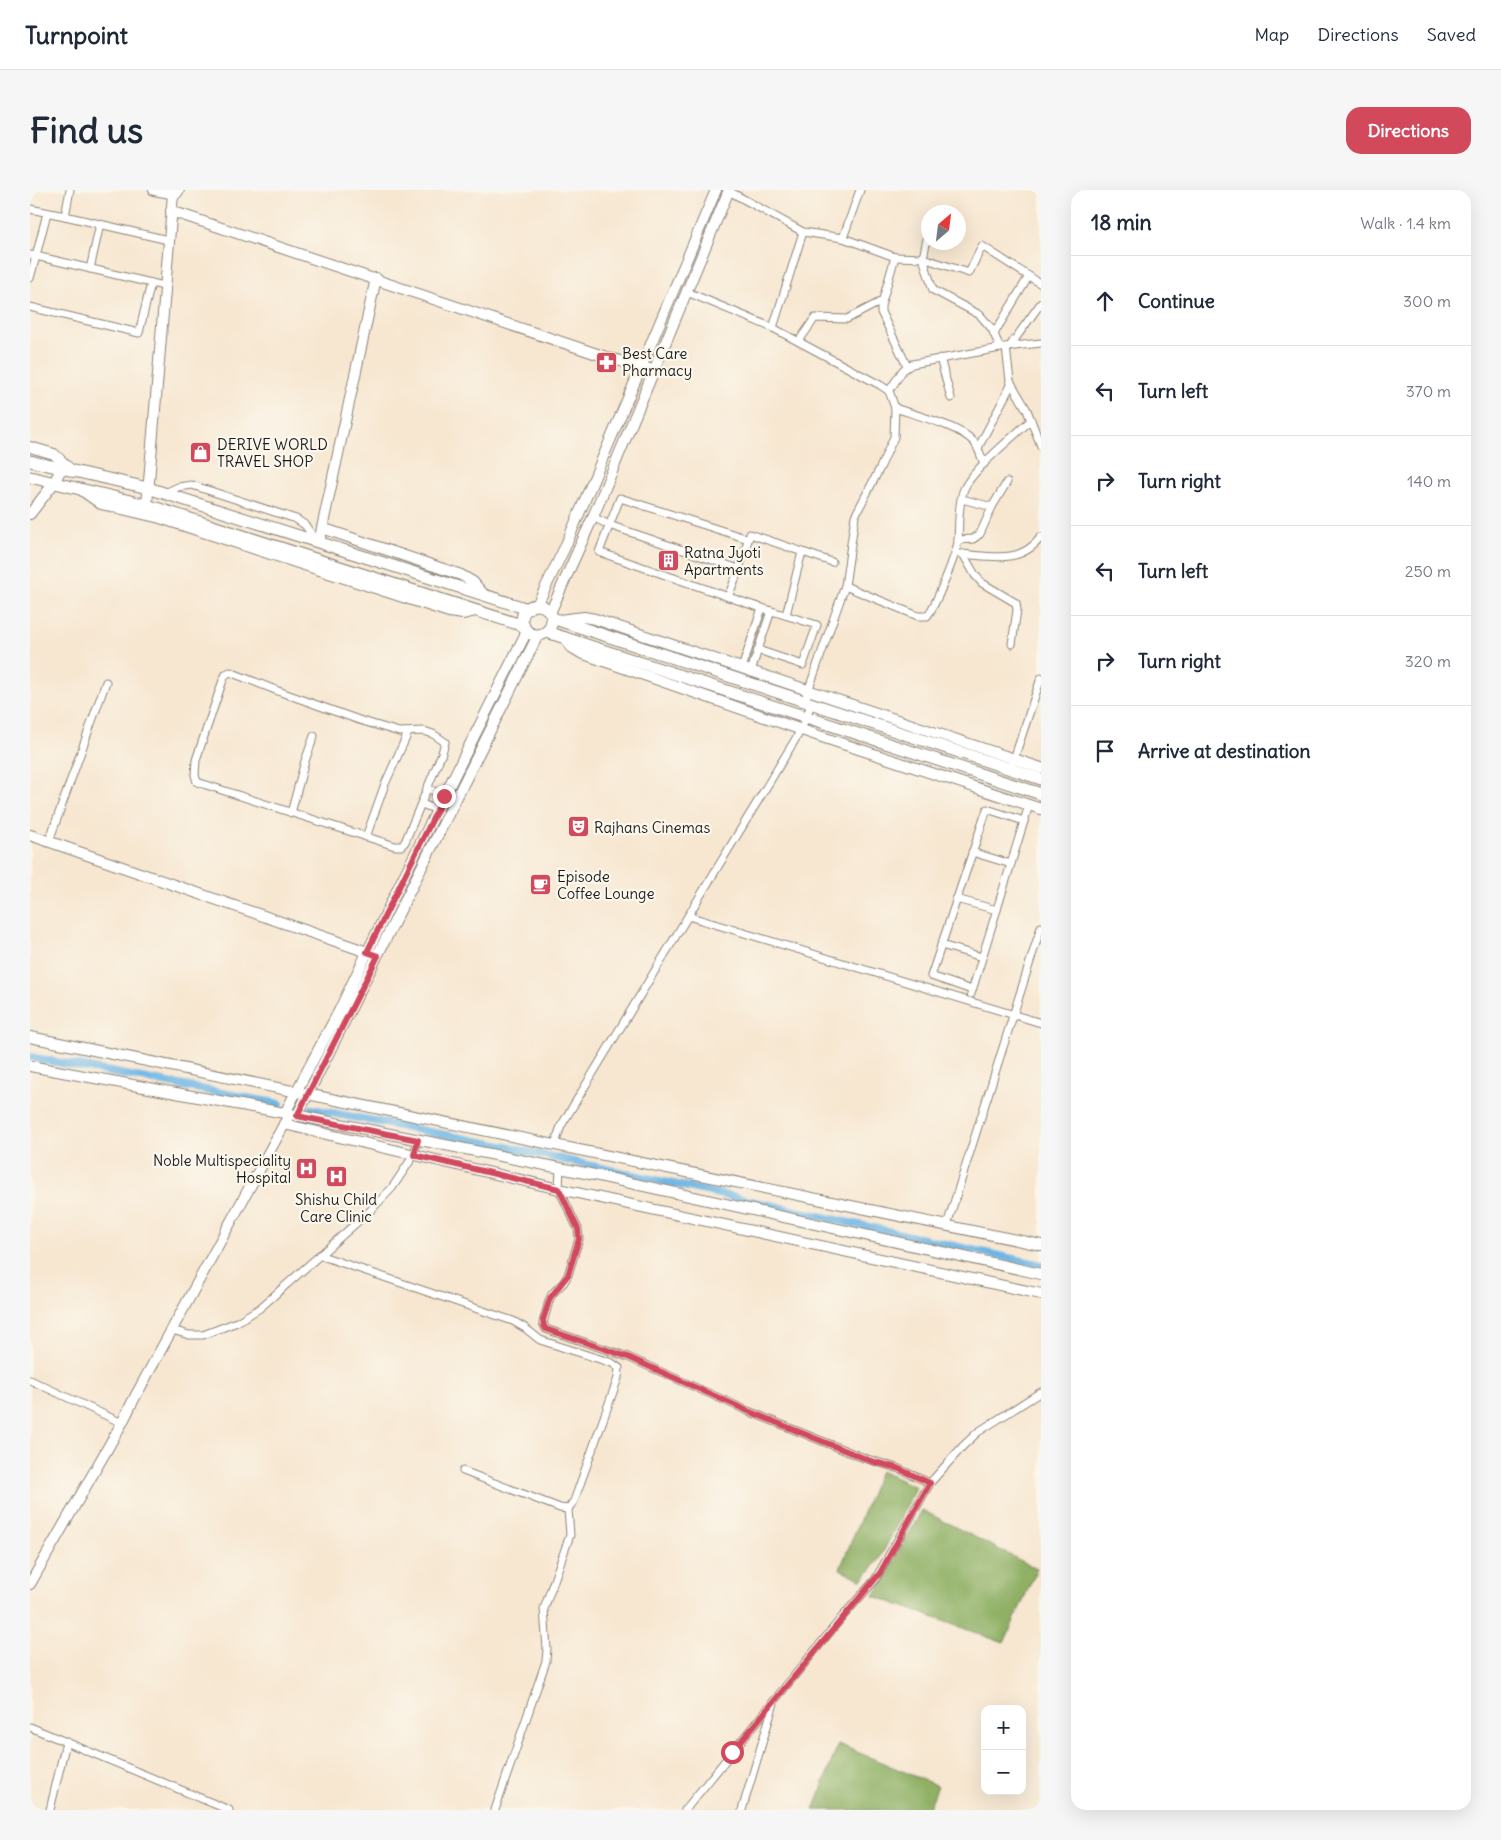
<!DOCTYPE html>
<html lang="en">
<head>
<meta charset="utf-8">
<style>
	:root { --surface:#fff; --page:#f6f6f7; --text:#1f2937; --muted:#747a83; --line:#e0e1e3; --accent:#d1495b }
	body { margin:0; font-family:Delius,sans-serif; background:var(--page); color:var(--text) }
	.controls { position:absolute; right:15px; bottom:15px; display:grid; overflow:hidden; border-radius:10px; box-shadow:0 5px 20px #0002 }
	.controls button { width:45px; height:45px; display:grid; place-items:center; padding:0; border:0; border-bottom:1px solid var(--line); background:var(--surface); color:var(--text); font:25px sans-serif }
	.compass { position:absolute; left:891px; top:15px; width:45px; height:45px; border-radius:50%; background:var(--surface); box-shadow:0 5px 20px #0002; rotate:28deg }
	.stop { position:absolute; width:15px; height:15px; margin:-11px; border:4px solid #d1495b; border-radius:50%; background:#fff }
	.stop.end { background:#d1495b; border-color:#fff; box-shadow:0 1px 5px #0008 }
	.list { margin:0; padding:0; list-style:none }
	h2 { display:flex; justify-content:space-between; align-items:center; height:65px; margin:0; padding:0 20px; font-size:21px }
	h2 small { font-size:16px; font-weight:400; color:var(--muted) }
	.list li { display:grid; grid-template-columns:32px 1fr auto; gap:15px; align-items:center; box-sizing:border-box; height:90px; padding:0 20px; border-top:1px solid var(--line) }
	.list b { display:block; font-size:19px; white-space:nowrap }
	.list em { font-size:16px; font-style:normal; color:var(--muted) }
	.icon { flex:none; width:28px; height:28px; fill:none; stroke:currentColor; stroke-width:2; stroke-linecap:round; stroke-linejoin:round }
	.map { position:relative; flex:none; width:1011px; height:1620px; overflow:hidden; border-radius:15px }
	header { display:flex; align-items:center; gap:30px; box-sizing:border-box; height:70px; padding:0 25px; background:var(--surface); border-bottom:1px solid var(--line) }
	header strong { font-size:24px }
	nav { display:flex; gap:28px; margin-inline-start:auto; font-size:18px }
	.intro { display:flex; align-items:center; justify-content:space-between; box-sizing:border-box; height:120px; padding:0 30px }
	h1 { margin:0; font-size:35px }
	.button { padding:12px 22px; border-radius:15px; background:var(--accent); color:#fff; font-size:18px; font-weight:700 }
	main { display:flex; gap:30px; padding:0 30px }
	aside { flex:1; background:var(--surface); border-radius:15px; box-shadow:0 5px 20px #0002 }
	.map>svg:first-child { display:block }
	.forest { fill:#8fb065; stroke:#566640 }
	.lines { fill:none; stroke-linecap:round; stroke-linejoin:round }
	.canal { stroke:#6db5e4; stroke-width:8 }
	.street-casing { stroke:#8a8276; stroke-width:9 }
	.secondary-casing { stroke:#8a8276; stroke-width:12 }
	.primary-casing { stroke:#8a8276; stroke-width:13 }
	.street { stroke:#fff; stroke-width:7 }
	.secondary { stroke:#fff; stroke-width:10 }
	.primary { stroke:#fff; stroke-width:11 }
	.route { stroke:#d1495b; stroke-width:6 }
	.labels { text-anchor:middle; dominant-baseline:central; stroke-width:4.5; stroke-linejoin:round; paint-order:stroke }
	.poi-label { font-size:15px; fill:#1c1c1c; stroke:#fbf7ec; text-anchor:start }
</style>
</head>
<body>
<header>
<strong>Turnpoint</strong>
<nav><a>Map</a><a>Directions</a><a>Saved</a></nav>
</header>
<div class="intro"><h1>Find us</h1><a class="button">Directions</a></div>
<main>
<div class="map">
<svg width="1011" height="1620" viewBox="0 0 1011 1620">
	<rect width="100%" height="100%" fill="#fbf7ec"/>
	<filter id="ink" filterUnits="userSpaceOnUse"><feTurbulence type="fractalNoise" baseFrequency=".02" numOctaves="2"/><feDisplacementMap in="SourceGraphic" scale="10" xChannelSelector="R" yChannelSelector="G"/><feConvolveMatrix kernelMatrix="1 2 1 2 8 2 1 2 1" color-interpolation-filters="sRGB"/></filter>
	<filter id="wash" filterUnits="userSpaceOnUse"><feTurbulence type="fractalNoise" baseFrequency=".0096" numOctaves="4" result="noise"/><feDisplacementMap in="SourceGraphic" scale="20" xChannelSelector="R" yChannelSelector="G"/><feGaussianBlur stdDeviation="1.12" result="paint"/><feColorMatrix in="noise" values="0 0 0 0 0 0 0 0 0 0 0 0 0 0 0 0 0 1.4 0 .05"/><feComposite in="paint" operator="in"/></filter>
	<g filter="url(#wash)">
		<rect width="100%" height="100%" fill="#f7e7d1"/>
		<g class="forest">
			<polygon points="850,1281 886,1297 849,1370 832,1390 810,1379"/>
			<polygon points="892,1320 1007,1379 974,1453 844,1406"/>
			<polygon points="808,1554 908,1596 898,1620 784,1620"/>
		</g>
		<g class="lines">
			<g class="canal">
				<polyline points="0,867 250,914"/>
				<polyline points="282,919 467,955 1011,1075"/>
			</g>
		</g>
	</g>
	<g filter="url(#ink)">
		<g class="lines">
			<defs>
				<g id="street">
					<polyline points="697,0 773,42 813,48 830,0"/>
					<polyline points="0,19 35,26 40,0"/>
					<polyline points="17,23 6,66 134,96"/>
					<polyline points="35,26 138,50"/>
					<polyline points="813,48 865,67 851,116 851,122 877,176"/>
					<polyline points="0,65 6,66 0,88"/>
					<polyline points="865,67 893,68 898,44"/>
					<polyline points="893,68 939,83 952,56 1011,94"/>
					<polyline points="893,68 903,100 950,125 962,139 970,158"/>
					<polyline points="60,79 70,34"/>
					<polyline points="657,102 743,138 850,195 859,201 865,218 864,247 850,278 825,326 815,396 775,510"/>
					<polyline points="0,117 109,143 121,93"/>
					<polyline points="743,138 773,42"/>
					<polyline points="964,144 999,86"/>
					<polyline points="769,151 785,128 817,129 852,111"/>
					<polyline points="980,156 1011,113"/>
					<polyline points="976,157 980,191 997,220 1011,256"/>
					<polyline points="910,168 921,208"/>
					<polyline points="859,201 873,180 882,174 976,157 1011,153"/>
					<path d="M 865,218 C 885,225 930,236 944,252 C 949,258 951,267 954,274"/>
					<polyline points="948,258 981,195"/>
					<polyline points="135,303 148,297 162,295 266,329 275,335 286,351"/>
					<polyline points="932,309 962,317"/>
					<polyline points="563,327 579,335 709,379 720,344 802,372"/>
					<polyline points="718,349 590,308 569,362 719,414 787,435 773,475 728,460"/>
					<polyline points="928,350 943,349 950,344 962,317 977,292"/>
					<path d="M 931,364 C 961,366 990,375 1011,347"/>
					<polyline points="933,364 945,385 952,393 986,413 987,420 982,454"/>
					<path d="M 815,396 L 888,426 L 897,426 C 905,418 926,364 928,352 C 929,336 928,313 934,299 C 943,279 984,246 1001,230"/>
					<polyline points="698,407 709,379"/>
					<polyline points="756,425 772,362"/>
					<polyline points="712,478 732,418"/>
					<polyline points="721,481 741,421"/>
					<polygon points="200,482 248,501 329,530 369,542 394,541 403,544 415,552 412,563 375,652 371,656 365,656 167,592 165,585 166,570 193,490 196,484"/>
					<polyline points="983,572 1011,488"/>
					<polyline points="397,598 414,606"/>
					<polyline points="392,614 407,620"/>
					<polyline points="261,623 275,571 284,546"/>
					<polyline points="336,647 355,594 378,543"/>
					<polyline points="19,651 76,492"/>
					<polyline points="942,662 981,674"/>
					<polyline points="926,709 967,720"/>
					<polyline points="658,726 771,540 782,512"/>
					<polyline points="911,755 952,767"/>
					<polyline points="942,800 901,786 957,619 994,631"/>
					<polyline points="941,804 999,615"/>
					<polyline points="525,954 531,936 658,726 1011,833"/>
					<polyline points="530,978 529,999 548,1039 549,1049 538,1085 534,1092 522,1104 519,1111 513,1133 516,1139 598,1167 718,1221 834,1268 867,1278 900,1293"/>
					<polyline points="917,1035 1011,737"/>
					<polyline points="289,1065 483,1131 495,1138 510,1150 582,1173 589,1178 588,1188 544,1311 538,1319 530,1318 433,1281"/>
					<polyline points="142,1140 159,1145 173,1145 207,1132 230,1118 341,1020 362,998 384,965 388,949"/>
					<polyline points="0,1190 92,1233"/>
					<polyline points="0,1537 199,1620"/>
					<polyline points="20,1620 36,1552"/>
					<polyline points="465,1620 516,1471 517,1459 514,1419 540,1345 538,1319"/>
					<polyline points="655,1620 813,1426 845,1390 900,1293 933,1256 948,1242 1011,1202"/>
					<polyline points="712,1620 744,1513"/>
				</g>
				<g id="secondary">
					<polyline points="124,0 146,4 149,0"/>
					<polyline points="141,21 579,168 624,180"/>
					<polyline points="0,257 24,264 43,282"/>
					<polyline points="50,299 71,314 130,328 419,422 433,424 446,421"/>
					<polyline points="117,315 143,4 140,0"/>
					<polyline points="0,324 24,293 31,279"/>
					<polyline points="292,338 431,385 443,392 454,405"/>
					<polyline points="289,352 346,88"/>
					<polyline points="507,415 535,357 686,0"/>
					<polyline points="520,423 563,327 699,0"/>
					<polyline points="529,430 554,427 565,429 1011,578"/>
					<polyline points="534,447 541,457 551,463 792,547 1011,619"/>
					<polyline points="0,645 343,764"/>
					<polyline points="0,847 1011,1055"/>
					<polyline points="0,876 260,924 560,984 1011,1084"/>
					<polyline points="255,923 309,821 374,686 497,441"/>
					<polyline points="267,926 508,445"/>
					<polyline points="254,934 529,999 1011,1104"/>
					<polyline points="0,1394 92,1233 105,1207 257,929"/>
				</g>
				<g id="primary">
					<polyline points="0,271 118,298 498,419"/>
					<polyline points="0,287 117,315 494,436"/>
					<circle cx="507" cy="430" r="15"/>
					<polyline points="522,428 1011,589"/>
					<polyline points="517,442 1011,604"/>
				</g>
			</defs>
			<use href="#street" class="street-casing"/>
			<use href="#secondary" class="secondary-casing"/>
			<use href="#primary" class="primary-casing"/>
			<use href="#street" class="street"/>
			<use href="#secondary" class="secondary"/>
			<use href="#primary" class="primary"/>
		</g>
	</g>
	<g class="lines" filter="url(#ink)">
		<polyline class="route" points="414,606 337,762 348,766 267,926 388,950 384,965 529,999 548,1039 549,1049 538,1085 520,1108 513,1130 514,1136 516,1139 598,1167 718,1221 841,1271 867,1278 900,1293 850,1383 702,1562"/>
	</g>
	<defs>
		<symbol id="pharmacy-square" viewBox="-11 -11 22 22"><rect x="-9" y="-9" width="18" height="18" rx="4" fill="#d1495b" stroke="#fbf7ec"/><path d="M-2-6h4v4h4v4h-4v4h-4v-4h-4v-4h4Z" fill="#fff"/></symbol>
		<symbol id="shop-square" viewBox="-11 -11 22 22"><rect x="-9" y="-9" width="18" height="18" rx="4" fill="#d1495b" stroke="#fbf7ec"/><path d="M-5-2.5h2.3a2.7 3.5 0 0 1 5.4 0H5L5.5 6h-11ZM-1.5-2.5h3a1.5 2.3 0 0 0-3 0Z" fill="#fff"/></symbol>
		<symbol id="building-square" viewBox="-11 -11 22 22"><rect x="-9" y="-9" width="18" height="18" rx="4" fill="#d1495b" stroke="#fbf7ec"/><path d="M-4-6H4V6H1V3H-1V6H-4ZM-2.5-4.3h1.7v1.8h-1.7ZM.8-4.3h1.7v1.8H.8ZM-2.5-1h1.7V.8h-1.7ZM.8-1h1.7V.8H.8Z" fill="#fff"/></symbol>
		<symbol id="theatre-square" viewBox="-11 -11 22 22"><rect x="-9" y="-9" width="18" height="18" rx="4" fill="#d1495b" stroke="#fbf7ec"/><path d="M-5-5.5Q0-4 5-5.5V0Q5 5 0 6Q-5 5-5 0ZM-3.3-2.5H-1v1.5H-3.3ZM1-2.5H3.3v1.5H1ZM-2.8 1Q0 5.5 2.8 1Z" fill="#fff"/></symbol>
		<symbol id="cafe-square" viewBox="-11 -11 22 22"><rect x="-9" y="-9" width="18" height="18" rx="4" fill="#d1495b" stroke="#fbf7ec"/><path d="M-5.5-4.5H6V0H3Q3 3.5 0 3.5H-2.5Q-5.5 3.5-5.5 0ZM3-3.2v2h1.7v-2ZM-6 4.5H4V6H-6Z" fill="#fff"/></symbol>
		<symbol id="hospital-square" viewBox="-11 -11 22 22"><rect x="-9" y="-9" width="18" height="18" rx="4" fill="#d1495b" stroke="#fbf7ec"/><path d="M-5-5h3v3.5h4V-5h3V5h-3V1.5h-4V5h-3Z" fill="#fff"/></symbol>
	</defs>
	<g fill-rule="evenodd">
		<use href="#pharmacy-square" x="564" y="160" width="25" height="25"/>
		<use href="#shop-square" x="158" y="250" width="25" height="25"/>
		<use href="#building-square" x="626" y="358" width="25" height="25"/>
		<use href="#theatre-square" x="536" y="624" width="25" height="25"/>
		<use href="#cafe-square" x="498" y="682" width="25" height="25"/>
		<use href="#hospital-square" x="264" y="966" width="25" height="25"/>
		<use href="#hospital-square" x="294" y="974" width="25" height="25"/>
	</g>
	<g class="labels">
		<g class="poi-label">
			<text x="592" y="163">Best Care<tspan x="592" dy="17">Pharmacy</tspan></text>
			<text x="187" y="254">DERIVE WORLD<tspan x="187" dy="17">TRAVEL SHOP</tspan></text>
			<text x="654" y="362">Ratna Jyoti<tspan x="654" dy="17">Apartments</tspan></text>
			<text x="564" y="637">Rajhans Cinemas</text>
			<text x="527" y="686">Episode<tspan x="527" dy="17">Coffee Lounge</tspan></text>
			<text x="261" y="970" text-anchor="end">Noble Multispeciality<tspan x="261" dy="17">Hospital</tspan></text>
			<text x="306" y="1009" text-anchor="middle">Shishu Child<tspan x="306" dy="17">Care Clinic</tspan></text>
		</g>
	</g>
</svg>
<div class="controls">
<button>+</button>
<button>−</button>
</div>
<svg class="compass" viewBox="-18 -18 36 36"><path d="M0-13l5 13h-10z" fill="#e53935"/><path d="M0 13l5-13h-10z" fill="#747a83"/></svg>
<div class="stop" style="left:702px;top:1562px"></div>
<div class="stop end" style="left:414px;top:606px"></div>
</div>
<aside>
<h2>18 min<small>Walk · 1.4 km</small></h2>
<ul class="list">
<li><svg class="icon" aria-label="ahead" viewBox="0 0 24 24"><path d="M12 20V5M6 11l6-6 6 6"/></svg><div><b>Continue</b></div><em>300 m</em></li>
<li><svg class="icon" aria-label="left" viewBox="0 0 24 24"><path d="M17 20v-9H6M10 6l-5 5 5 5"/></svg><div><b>Turn left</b></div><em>370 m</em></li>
<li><svg class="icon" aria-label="right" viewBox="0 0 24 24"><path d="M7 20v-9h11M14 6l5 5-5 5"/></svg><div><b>Turn right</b></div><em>140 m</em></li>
<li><svg class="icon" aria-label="left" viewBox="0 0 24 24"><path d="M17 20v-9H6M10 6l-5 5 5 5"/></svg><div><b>Turn left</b></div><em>250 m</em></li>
<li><svg class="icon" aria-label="right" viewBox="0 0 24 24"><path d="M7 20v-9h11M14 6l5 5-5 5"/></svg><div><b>Turn right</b></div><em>320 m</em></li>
<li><svg class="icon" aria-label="arrive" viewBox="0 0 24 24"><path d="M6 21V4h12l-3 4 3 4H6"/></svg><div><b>Arrive at destination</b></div></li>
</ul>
</aside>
</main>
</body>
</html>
